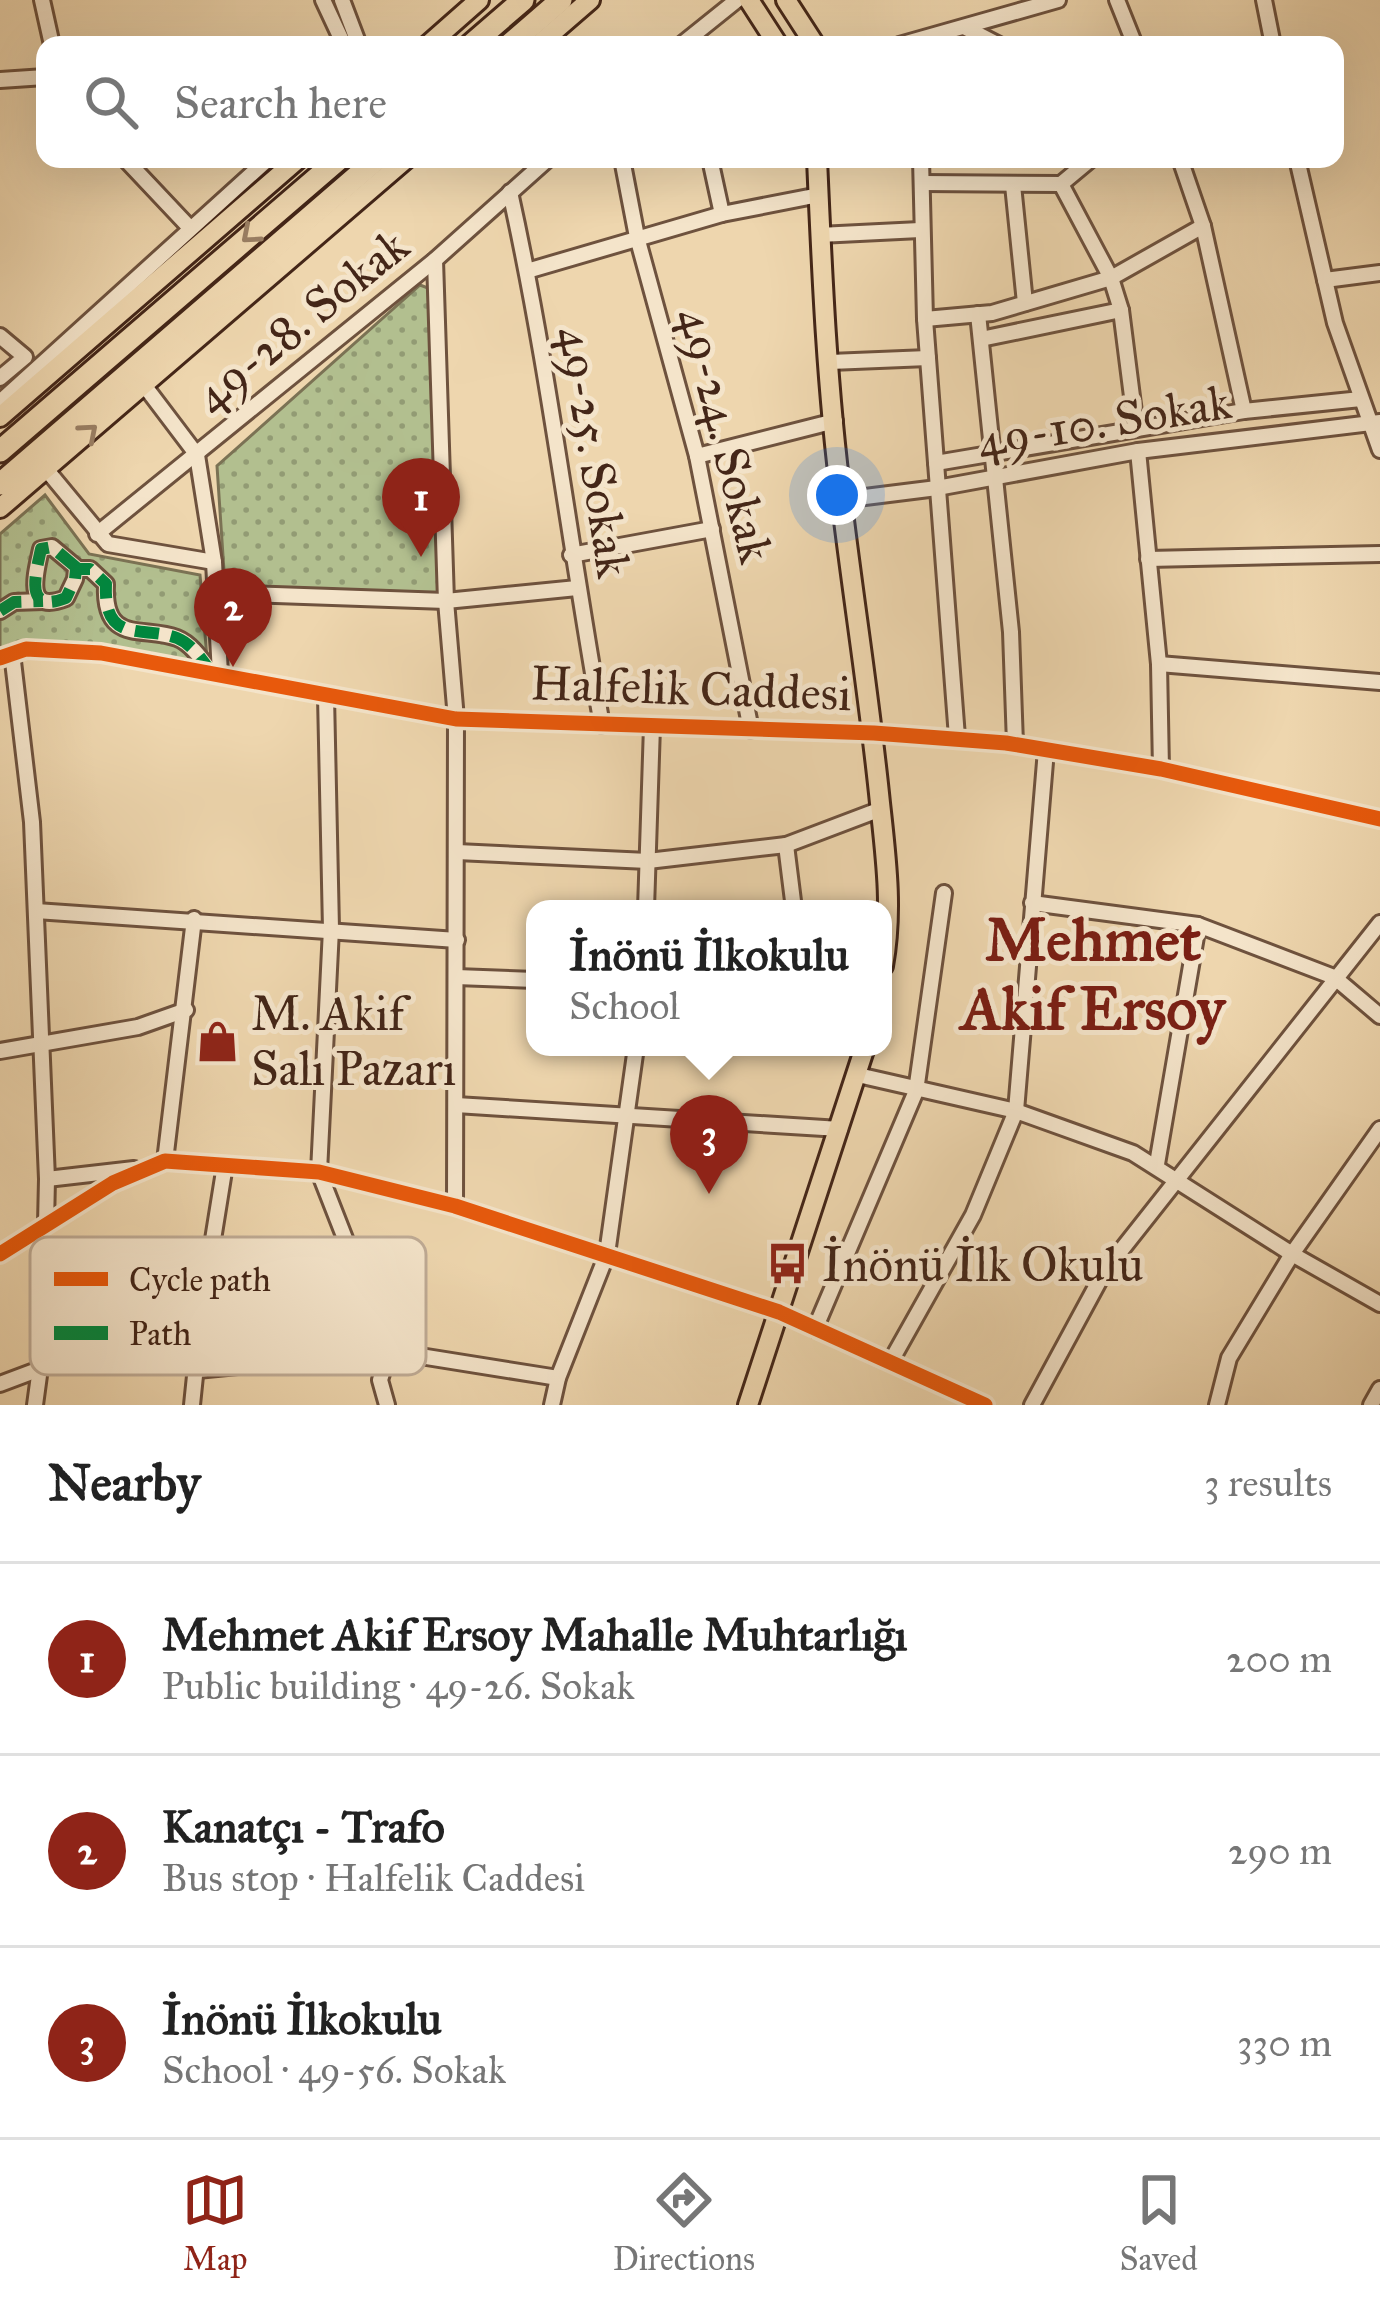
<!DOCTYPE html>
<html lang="en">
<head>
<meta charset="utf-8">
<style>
	:root { --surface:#fff; --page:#f6f6f6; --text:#222; --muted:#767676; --line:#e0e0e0; --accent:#8f2418 }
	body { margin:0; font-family:"IM FELL Great Primer",serif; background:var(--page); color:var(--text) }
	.you { position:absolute; left:837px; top:495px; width:42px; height:42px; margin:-30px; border:9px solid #fff; border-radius:50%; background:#1a73e8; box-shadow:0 0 0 18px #1a73e833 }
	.badge { display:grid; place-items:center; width:78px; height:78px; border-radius:50%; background:var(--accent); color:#fff; font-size:39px; font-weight:700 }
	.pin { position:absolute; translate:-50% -99px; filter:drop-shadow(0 3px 6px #0008) }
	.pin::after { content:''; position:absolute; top:63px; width:42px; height:36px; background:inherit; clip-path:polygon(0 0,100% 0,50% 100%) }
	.popup { position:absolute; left:526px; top:900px; width:366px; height:156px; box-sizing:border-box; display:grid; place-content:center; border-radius:24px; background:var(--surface); filter:drop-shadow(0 3px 9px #0005); font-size:39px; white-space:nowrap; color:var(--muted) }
	.popup b { font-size:45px; color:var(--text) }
	.popup::after { content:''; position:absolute; left:50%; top:100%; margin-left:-24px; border:24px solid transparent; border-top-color:var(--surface) }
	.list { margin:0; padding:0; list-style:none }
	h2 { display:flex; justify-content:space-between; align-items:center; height:156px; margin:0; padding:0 48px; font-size:51px }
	h2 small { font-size:39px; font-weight:400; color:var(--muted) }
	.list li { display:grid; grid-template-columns:78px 1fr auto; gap:36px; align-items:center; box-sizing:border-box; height:192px; padding:0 48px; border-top:3px solid var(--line) }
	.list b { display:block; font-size:45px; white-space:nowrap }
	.list p { margin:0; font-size:39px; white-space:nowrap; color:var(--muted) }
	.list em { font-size:39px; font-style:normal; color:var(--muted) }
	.icon { flex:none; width:66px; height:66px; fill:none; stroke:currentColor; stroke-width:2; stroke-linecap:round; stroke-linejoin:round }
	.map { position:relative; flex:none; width:1380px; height:1405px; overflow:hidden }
	.search { position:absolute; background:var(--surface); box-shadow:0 12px 48px #0002; left:36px; right:36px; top:36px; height:132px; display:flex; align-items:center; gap:30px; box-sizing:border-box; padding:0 42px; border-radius:24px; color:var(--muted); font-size:45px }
	.sheet { height:732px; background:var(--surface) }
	nav { display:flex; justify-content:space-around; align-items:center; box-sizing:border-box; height:168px; border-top:3px solid var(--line); background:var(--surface); font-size:33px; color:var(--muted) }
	nav a { display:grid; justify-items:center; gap:6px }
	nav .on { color:var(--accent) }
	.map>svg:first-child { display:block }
	.park { fill:url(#park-dots); stroke:#7b7254; stroke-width:3 }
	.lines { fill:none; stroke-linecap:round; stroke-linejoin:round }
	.minor-casing { stroke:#6e523e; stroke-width:20 }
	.major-casing { stroke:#442618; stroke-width:24 }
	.highway-casing { stroke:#442618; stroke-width:27 }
	.minor { stroke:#f4e4ca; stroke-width:14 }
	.major { stroke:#eed6ae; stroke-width:18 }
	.highway { stroke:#eed6ae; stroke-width:21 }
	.quiet { stroke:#00873e; stroke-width:12; stroke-dasharray:24 12; stroke-linecap:butt }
	.cycleway-casing { stroke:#f4e4ca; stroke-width:22 }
	.cycleway { stroke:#e8590c; stroke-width:15 }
	.oneway { stroke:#997e63 }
	.labels { text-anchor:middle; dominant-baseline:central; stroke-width:10; stroke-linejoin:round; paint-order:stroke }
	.street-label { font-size:48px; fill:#442618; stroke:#f4e4ca }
	.poi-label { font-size:48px; fill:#442618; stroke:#f4e4ca; text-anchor:start }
	.district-label { font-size:60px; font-weight:bold; fill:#7a1f14; stroke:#f4e4ca }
	.key { fill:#f4e4ca; stroke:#bfab95; stroke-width:3 }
	.key-label { font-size:33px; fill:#442618 }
</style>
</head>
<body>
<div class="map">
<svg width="1380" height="1405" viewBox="0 0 1380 1405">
	<defs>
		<pattern id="park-dots" width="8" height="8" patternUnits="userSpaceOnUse" patternTransform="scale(3)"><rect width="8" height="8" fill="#b2bf8f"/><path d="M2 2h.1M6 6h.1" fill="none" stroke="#929b74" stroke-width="1.8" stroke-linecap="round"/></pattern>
	</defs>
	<rect width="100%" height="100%" fill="#eed6ae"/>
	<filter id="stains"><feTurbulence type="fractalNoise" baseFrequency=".00167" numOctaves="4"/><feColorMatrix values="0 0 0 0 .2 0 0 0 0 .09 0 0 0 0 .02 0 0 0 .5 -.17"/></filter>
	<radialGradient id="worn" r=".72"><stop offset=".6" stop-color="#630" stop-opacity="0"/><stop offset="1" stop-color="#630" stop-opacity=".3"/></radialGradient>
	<g class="park">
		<polygon points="420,285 428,288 439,593 237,586 224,571 217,466"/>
		<path d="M 45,495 L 89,554 L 200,575 L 207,658 L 198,663 C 130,651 66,628 0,656 L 0,534 Z"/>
	</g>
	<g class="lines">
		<defs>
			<g id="minor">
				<polyline points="42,0 52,45"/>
				<polyline points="323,0 344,45"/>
				<polyline points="342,0 359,45"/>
				<polyline points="1117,0 1135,45"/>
				<polyline points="1264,0 1273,45"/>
				<polyline points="966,28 999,45"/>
				<polyline points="681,45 737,0"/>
				<polyline points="899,45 1058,0"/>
				<polyline points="0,80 45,77"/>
				<polyline points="125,159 190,228"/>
				<polyline points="622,159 637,237 697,456 751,730"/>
				<polyline points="710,159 722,214"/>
				<polyline points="921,159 925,319 957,737"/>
				<polyline points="1180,159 1203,226 1244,411"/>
				<polyline points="1297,159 1335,323 1380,450"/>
				<polyline points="923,183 1061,184 1091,159"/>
				<polyline points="1061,184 1111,278 1121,310 1136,428"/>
				<polyline points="1013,185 1025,303"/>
				<path d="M 510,192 C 549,368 570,548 602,725"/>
				<polyline points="819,235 920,230"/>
				<polyline points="435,260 446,601 456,719 455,1206"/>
				<polyline points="527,271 722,214 819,195"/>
				<polyline points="1325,280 1380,273"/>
				<polyline points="978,314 1011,632 1015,744"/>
				<polyline points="925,319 992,313 1111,278 1203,226"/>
				<polyline points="0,336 25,357 0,378"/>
				<polyline points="981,339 1121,310"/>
				<polyline points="830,362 928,358"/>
				<polyline points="144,385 197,455 214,562 220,674"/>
				<polyline points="0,402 268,159"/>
				<polyline points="1138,451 1159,664 1161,769"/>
				<polyline points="697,456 835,421"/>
				<polyline points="936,463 1244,411 1361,399"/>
				<polyline points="46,469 108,544 214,562"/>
				<polyline points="841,500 937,488 1138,451 1380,422"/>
				<polyline points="97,534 435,260 548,159"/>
				<polyline points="571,555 712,529"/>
				<polyline points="1148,559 1380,554"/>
				<path d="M 77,568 L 52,547 L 41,549 C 36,573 23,615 66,598 L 75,579 L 76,569 L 90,569 L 106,584 C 103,646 144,625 177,638 C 192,644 202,660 211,672"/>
				<polyline points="217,593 446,601 577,588"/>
				<polyline points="0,611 14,602 43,601"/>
				<polyline points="12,653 32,822 47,1179 46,1224"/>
				<polyline points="0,658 26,649 101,653 456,719 874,733 1006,743 1161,769 1380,819"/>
				<polyline points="1159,664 1380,682"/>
				<polyline points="326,696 331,929 319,1172 389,1351 380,1380 387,1405"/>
				<polyline points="786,845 794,909"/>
				<polyline points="457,852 648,861 786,845 881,809"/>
				<polyline points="1032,903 1198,925 1334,977 1380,1016"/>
				<polyline points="646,909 652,726"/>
				<polyline points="36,911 457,940"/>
				<polyline points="456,977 535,980"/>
				<polyline points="0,1051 138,1027 186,1010"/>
				<polyline points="858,1075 1016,1111 1133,1153 1292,1254 1380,1304"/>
				<polyline points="456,1105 840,1129"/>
				<polyline points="165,1161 194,919"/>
				<polyline points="1157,1164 1198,925"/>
				<polyline points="47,1179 134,1169"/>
				<polyline points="0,1254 113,1183 165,1161 319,1172 455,1206 779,1312 985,1405"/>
				<polyline points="815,1329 916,1091 944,893"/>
				<polyline points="891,1361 973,1215 1016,1111 1046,750"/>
				<polyline points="197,1370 389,1351 558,1378"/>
				<polyline points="0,1384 202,1308"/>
				<polyline points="35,1405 40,1368"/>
				<polyline points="192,1405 202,1308 225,1165"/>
				<polyline points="552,1405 558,1378 607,1254 636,1047"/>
				<polyline points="1032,1405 1104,1272 1380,923"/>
				<polyline points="1217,1405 1229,1358 1292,1254 1380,1129"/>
				<polyline points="1371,1405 1380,1389"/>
			</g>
			<g id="major">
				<polyline points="749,0 778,45"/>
				<polyline points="786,0 815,45"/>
				<polyline points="428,45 479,0"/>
				<polyline points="538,45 590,0"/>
				<path d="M 817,159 C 822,274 827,390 842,504 C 854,604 870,703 880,803 C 886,858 893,910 883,966"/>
				<polyline points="0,417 298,159"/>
				<polyline points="0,508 406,159"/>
				<polyline points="748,1405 865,1047"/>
			</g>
			<g id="highway">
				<polyline points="471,45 523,0"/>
				<polyline points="509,45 561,0"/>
				<polyline points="0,451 339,159"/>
				<polyline points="0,484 377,159"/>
			</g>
		</defs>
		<use href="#minor" class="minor-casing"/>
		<use href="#major" class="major-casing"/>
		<use href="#highway" class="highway-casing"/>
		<use href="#minor" class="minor"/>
		<use href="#major" class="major"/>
		<use href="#highway" class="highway"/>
		<g class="quiet">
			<path d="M 77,568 L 52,547 L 41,549 C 36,573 23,615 66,598 L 75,579 L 76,569 L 90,569 L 106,584 C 103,646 144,625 177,638 C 192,644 202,660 211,672"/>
			<polyline points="0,611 14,602 43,601"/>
		</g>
		<defs>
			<g id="cycleway">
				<polyline points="0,658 26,649 101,653 456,719 874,733 1006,743 1161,769 1380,819"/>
				<polyline points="0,1254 113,1183 165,1161 319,1172 455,1206 779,1312 985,1405"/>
			</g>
		</defs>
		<use href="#cycleway" class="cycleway-casing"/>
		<use href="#cycleway" class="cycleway"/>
	</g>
	<defs><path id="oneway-chevron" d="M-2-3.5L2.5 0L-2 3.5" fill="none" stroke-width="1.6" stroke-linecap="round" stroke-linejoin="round" transform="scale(3)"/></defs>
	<g class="oneway">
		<use href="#oneway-chevron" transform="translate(250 235) rotate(139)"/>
		<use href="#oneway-chevron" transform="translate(89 432) rotate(-41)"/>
	</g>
	<defs>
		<symbol id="shop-bare" viewBox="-9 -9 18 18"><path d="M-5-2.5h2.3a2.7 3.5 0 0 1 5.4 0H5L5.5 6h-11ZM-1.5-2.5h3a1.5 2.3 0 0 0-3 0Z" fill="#8f2418" stroke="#f4e4ca" stroke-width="2.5" paint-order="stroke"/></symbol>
		<symbol id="bus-bare" viewBox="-9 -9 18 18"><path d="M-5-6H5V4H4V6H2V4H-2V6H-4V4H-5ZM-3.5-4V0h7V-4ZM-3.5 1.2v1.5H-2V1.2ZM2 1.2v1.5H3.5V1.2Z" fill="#8f2418" stroke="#f4e4ca" stroke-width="2.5" paint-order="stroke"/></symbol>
	</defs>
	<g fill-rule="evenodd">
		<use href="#shop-bare" x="188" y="1012" width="59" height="59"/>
		<use href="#bus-bare" x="758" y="1234" width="59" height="59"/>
	</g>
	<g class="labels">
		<g class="street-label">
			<text transform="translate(301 320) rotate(-39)">49-28. Sokak</text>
			<text transform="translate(1104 421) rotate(-9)">49-10. Sokak</text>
			<text transform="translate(726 435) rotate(76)">49-24. Sokak</text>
			<text transform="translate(595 452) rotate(81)">49-25. Sokak</text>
			<text transform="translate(691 688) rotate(2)">Halfelik Caddesi</text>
		</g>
		<g class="poi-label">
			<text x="251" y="1013">M. Akif<tspan x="251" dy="55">Salı Pazarı</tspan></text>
			<text x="822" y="1264">İnönü İlk Okulu</text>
		</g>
		<g class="district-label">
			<text x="1093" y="939">Mehmet<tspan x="1093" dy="69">Akif Ersoy</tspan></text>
		</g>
	</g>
	<rect x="30" y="1237" width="396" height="138" rx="18" class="key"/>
	<rect x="54" y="1272" width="54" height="14" fill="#e8590c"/>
	<rect x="54" y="1326" width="54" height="14" fill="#00873e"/>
	<g class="key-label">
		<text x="129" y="1291">Cycle path</text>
		<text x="129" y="1345">Path</text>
	</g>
	<rect width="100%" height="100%" filter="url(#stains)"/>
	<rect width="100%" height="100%" fill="url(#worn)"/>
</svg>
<div class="you"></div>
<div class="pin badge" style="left:421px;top:557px">1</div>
<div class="pin badge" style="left:233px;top:667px">2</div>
<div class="pin badge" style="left:709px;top:1194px">3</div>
<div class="popup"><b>İnönü İlkokulu</b>School</div>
<div class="search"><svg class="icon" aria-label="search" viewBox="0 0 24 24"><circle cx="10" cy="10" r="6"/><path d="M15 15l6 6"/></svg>Search here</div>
</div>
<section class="sheet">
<h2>Nearby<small>3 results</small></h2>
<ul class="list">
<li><span class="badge">1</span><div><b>Mehmet Akif Ersoy Mahalle Muhtarlığı</b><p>Public building · 49-26. Sokak</p></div><em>200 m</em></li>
<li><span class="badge">2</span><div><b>Kanatçı - Trafo</b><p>Bus stop · Halfelik Caddesi</p></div><em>290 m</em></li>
<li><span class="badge">3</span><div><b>İnönü İlkokulu</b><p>School · 49-56. Sokak</p></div><em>330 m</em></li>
</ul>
</section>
<nav>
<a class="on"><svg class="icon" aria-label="map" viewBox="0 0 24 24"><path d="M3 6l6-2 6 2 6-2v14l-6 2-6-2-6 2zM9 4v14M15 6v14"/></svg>Map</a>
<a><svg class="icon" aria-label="directions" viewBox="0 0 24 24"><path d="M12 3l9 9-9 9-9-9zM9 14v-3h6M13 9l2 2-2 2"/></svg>Directions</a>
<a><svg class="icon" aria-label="saved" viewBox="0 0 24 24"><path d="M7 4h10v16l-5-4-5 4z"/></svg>Saved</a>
</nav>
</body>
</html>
